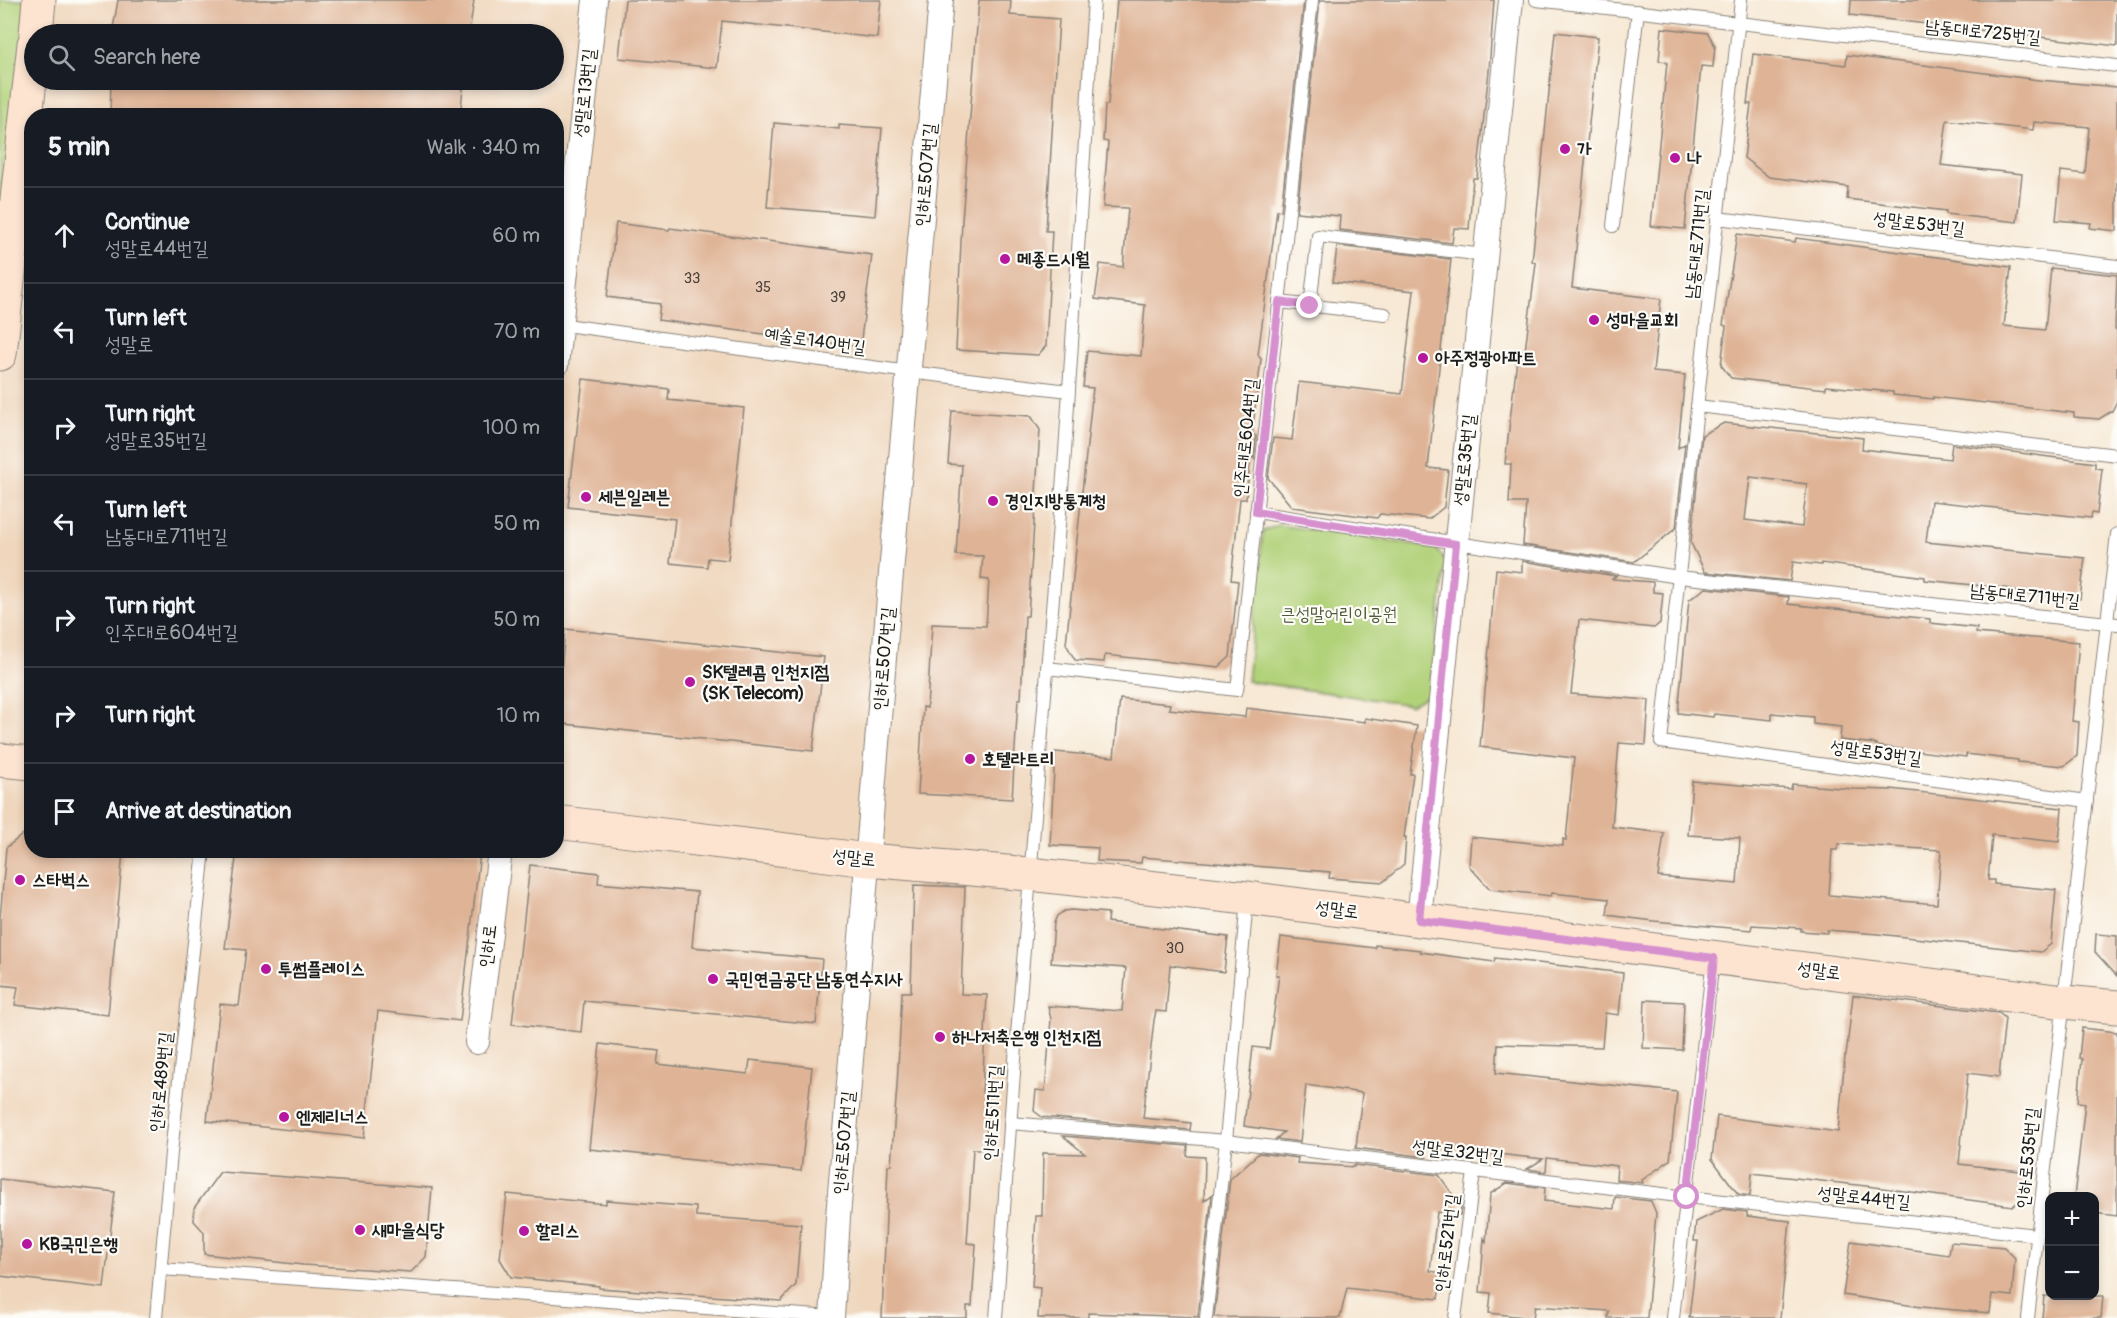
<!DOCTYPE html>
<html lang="en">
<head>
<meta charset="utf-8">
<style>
	:root { --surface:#171b24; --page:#20242c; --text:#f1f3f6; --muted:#9ea1a6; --line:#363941 }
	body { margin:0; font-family:Pangolin,"Poor Story",sans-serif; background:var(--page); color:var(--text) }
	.controls { position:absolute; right:18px; bottom:18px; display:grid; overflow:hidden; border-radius:12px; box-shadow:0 3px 9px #0003 }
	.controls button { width:54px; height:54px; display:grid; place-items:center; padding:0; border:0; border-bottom:2px solid var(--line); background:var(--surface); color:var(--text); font:30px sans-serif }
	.stop { position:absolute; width:18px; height:18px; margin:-14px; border:4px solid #d690ce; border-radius:50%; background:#fff }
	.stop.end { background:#d690ce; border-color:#fff; box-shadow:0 2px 6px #0008 }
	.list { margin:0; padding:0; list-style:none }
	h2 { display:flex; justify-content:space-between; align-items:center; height:78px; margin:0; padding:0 24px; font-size:26px }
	h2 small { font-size:20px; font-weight:400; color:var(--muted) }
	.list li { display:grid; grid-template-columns:39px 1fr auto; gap:18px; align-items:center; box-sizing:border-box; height:96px; padding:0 24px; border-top:2px solid var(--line) }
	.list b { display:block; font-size:22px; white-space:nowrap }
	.list p { margin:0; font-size:20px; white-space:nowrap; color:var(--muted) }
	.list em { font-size:20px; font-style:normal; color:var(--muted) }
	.icon { flex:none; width:33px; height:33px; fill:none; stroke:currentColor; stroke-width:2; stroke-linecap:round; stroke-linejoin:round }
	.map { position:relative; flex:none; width:2117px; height:1318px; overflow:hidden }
	.search { position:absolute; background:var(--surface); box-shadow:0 3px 9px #0003; left:24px; top:24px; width:540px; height:66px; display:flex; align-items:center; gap:15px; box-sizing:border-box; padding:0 21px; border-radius:33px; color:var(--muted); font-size:22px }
	.panel { position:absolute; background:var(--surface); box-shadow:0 3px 9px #0003; left:24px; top:108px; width:540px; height:750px; border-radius:24px }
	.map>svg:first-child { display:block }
	.built { fill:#efd6bc; fill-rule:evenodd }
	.green { fill:#b2d27a; stroke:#67774b; stroke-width:1.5 }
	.building { fill:#dfb496; fill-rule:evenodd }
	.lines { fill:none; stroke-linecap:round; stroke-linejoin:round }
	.lane-casing { stroke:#8a8278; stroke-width:14 }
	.street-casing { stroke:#8a8278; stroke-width:26 }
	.secondary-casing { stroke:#8a8278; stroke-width:35 }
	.lane { stroke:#fff; stroke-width:12 }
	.street { stroke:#fff; stroke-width:24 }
	.secondary { stroke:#fde4d1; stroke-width:33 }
	.route { stroke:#d690ce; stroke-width:8 }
	.poi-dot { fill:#b5179e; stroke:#fdfcf7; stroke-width:2 }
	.labels { text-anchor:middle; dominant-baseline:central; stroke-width:4.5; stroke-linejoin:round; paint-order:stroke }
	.number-label { font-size:15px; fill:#4d423a }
	.street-label { font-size:18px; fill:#1c1c1c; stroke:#fdfcf7 }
	.poi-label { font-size:18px; font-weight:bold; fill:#1c1c1c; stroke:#fdfcf7; text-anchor:start }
	.park-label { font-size:18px; fill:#505c3d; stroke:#fdfcf7 }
</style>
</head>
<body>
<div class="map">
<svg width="2117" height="1318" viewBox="0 0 2117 1318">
	<rect width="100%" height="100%" fill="#fdfcf7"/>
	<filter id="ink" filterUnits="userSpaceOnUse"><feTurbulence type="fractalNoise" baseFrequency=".0167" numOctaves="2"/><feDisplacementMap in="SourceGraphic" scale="12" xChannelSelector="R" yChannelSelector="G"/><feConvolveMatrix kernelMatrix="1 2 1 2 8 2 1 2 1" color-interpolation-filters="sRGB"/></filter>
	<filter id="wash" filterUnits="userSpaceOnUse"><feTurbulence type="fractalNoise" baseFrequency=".008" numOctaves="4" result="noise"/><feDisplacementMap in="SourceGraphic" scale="24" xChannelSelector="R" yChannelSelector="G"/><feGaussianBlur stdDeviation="1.35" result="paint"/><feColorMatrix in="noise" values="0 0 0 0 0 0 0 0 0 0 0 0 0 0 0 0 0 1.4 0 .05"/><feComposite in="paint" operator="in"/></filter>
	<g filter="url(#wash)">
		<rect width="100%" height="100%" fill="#f7e9d5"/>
		<path class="built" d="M 39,0 L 1093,0 L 996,1318 L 0,1318 L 0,353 L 34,80 L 554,80 L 554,34 L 35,34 ZM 32,116 L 556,116 L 556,850 L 32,850 Z"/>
		<g class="green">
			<polygon points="0,0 39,0 0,353"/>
			<polygon points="1278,525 1436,548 1446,562 1429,695 1411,705 1247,681 1263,531"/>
		</g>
		<g id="blocks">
			<g class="building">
				<polygon points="118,0 474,0 469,34 112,34"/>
				<polygon points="625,0 881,0 877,38 722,21 717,68 619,58"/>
				<polygon points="979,0 1011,0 1010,15 1059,19 1046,231 1052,231 1046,346 1038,355 956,350 962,221"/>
				<polygon points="1117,0 1304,0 1281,211 1277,210 1258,355 1261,359 1252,435 1256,436 1254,459 1251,455 1246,499 1240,499 1231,580 1238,581 1230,657 1219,667 1105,655 1104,662 1075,660 1066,644 1093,388 1083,387 1087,351 1141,356 1145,305 1095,299 1100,264 1123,267 1128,208 1103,207 1108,142 1103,141 1105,105 1108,105"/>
				<polygon points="1320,0 1494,0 1489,71 1477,178 1473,178 1469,229 1454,228 1452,243 1339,230 1340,216 1297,212"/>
				<polygon points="1851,0 2117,0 2117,46 1850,15"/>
				<polygon points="1662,28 1708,33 1715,46 1713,67 1701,66 1685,229 1651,226 1667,62 1659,61"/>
				<polygon points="1555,32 1598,37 1572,288 1661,299 1653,372 1685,375 1678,448 1685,444 1676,528 1634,562 1523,545 1526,503 1509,503 1511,464 1505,464 1518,350 1525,351 1536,263 1532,262"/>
				<polygon points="1753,54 1846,65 1847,55 2039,80 2117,87 2117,231 2090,228 2091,223 2056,220 2061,171 2085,174 2089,127 2034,122 2033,130 1947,120 1941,165 2022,174 2017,222 1946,214 1946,211 1847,199 1848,187 1769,177 1744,158 1751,104 1747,104"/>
				<polygon points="111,80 464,80 460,116 110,116"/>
				<polygon points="774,123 839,129 839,125 882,128 875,216 767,207"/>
				<polygon points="616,223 669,230 670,228 872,255 860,347 658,320 660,304 607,297"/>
				<polygon points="1737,234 1795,242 1796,238 2011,267 2004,326 2045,330 2051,268 2117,275 2115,329 2117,329 2117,401 2112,411 2099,419 2074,417 2074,413 1933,397 1933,399 1893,395 1893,392 1826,386 1826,389 1731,378 1721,365 1726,326 1723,325"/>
				<polygon points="1337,246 1451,259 1428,468 1448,470 1444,507 1429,519 1380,514 1377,518 1292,507 1268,478 1273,438 1292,440 1299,382 1402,394 1414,291 1333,282"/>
				<polygon points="583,379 669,389 668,400 744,408 728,560 708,558 707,567 670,563 675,519 568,507"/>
				<polygon points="952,411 1031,416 1040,430 1028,616 1025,616 1021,699 1018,699 1012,799 918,794 923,707 927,708 932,624 986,626 989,580 981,579 983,556 956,555 962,465 948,464"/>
				<path d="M 1724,423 L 1863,438 L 1862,449 L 1950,459 L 1952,444 L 2095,463 L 2095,468 L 2102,469 L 2097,514 L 2092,513 L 2091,518 L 1931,501 L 1926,542 L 2085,558 L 2080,599 L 2011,591 L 2012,589 L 1925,580 L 1925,577 L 1821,563 L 1821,565 L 1793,562 L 1790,581 L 1705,572 L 1691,543 L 1702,435 ZM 1750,477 L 1807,484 L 1802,527 L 1745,520 Z"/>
				<path d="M 1522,561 L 1616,576 L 1612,579 L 1653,582 L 1653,592 L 1663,593 L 1660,623 L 1654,628 L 1579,620 L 1571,694 L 1649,700 L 1646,745 L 1619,743 L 1612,827 L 1664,833 L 1658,877 L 1737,884 L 1740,838 L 1688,835 L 1692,781 L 1791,789 L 1792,784 L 1853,789 L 1891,790 L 1891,789 L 2062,808 L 2059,842 L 1992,835 L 1988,880 L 1994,880 L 1994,884 L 2056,890 L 2051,944 L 2041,952 L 1878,934 L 1827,930 L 1827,933 L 1801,931 L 1801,928 L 1752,925 L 1751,930 L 1654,921 L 1607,915 L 1609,899 L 1552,893 L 1551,896 L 1490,889 L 1469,866 L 1471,837 L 1563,846 L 1563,839 L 1566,840 L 1574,758 L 1480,747 L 1496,569 L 1522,572 ZM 1838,844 L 1941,850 L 1937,904 L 1829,895 L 1832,850 L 1837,850 Z"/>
				<polygon points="1706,588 1789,597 1788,604 1930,619 1930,623 1977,628 1976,633 2079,642 2072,721 2079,722 2077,756 2064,766 2018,762 2018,760 1966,754 1966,757 1876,746 1877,744 1840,740 1841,727 1813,724 1813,717 1772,713 1772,720 1714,714 1713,717 1678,713 1689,600"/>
				<polygon points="565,629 824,657 813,751 556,723"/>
				<polygon points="1120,699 1170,704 1169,709 1245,717 1246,708 1365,722 1365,718 1417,726 1410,774 1413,774 1404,837 1406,837 1404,864 1383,882 1329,878 1330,872 1142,857 1141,863 1097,861 1098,848 1050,845 1055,752 1114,757"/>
				<polygon points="32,827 32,850 123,852 108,1015 15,1005 18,987 0,985 0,918 6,848"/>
				<polygon points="237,850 458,850 480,853 460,1021 378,1011 364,1138 207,1121 220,1004 239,1006 246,950 225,948"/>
				<polygon points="530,865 599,873 598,883 697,892 692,947 822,959 816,1024 584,1001 581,1032 512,1024"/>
				<polygon points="914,885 965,887 961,994 987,995 982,1092 989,1092 985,1149 973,1149 967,1243 976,1244 972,1306 967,1306 967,1318 882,1318 888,1165 891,1165 897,1086 902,992 911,992"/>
				<polygon points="1071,910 1108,913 1107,922 1228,937 1224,972 1170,965 1166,1012 1156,1011 1154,1020 1143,1118 1191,1123 1190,1130 1042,1117 1034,1111 1036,1090 1045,1091 1051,1019 1048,1006 1122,1011 1126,968 1051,963 1054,923 1057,916 1064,911"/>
				<polygon points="2096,934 2117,936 2117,976 2095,952"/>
				<polygon points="1281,937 1375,948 1375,945 1420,950 1420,952 1494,962 1495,958 1623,973 1619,1015 1605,1013 1602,1047 1498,1044 1496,1073 1677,1092 1670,1160 1642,1180 1643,1183 1616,1180 1617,1166 1547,1158 1546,1172 1527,1169 1543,1159 1418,1145 1426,1157 1356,1148 1362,1093 1306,1085 1300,1142 1276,1139 1284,1132 1244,1126 1253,1047 1269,1049 1279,975 1276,975"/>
				<polygon points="1853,995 1999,1013 2005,1018 1999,1077 1968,1073 1959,1164 2029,1172 2027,1194 2013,1206 1875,1187 1752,1173 1750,1196 1738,1194 1712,1159 1717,1116 1838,1132 1845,1056 1846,1056"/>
				<polygon points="1645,1000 1684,1002 1682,1050 1643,1048"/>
				<polygon points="2082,1028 2117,1032 2117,1216 2094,1213 2094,1197 2074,1197 2085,1103 2078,1102 2082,1059 2079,1058"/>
				<polygon points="600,1044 659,1051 657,1064 748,1074 750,1060 812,1067 801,1171 589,1149"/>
				<polygon points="1063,1136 1188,1146 1187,1156 1205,1157 1204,1201 1212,1195 1198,1317 1088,1313 1088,1318 1038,1318 1040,1288 1032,1287 1036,1216 1042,1216 1043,1153 1085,1154"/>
				<polygon points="1259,1153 1298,1158 1297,1163 1354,1167 1354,1165 1439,1175 1461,1206 1460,1215 1437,1212 1430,1271 1442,1273 1438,1299 1347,1288 1340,1318 1214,1317 1230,1179"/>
				<polygon points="220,1172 432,1188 426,1257 411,1272 303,1265 204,1254 204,1232 194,1221 194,1208"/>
				<polygon points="0,1179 115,1192 104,1288 0,1276"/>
				<polygon points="1507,1183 1545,1188 1544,1201 1614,1209 1615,1197 1651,1201 1656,1213 1647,1318 1608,1318 1609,1311 1535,1306 1533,1318 1489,1313 1491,1293 1480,1292 1484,1238 1486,1242 1490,1194"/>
				<polygon points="507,1194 606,1204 606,1200 696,1207 696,1216 801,1224 796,1285 781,1301 599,1288 599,1286 511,1277 500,1259"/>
				<polygon points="1723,1209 1747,1212 1747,1216 1790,1221 1780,1318 1689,1318 1698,1241 1694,1241 1696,1222"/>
				<polygon points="1851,1241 1949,1255 1951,1242 2004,1247 2015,1258 2012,1296 1992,1294 1990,1313 1921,1307 1843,1295"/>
				<polygon points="2044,1296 2103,1296 2101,1318 2042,1318"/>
			</g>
		</g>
	</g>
	<g filter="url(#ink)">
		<use href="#blocks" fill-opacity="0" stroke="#8a8278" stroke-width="1.5"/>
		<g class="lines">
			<defs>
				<g id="lane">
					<polyline points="1536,0 2117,66"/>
					<polyline points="1741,0 1661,742 2087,801"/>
					<polyline points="1717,218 2117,266"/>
					<polyline points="1613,226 1638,11"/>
					<polyline points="1279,302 1385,314"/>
					<polyline points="1310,306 1318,236 1485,255"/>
					<polyline points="558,324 909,372 1069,391"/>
					<polyline points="1697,406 2117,455"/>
					<polyline points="1256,512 1679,577 2117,624"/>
					<polyline points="1047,668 1237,690 1312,0"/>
					<polyline points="1010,1123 1226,1141 1687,1197 2037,1235"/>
					<polyline points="161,1269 832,1317"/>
					<polyline points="156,1318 171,1153 204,850"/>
					<polyline points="996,1318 1015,1059 1065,452 1094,0"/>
					<polyline points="1206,1318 1226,1141 1247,899"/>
					<polyline points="1455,1318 1474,1172"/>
					<polyline points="1673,1318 1713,959"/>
					<polyline points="2028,1318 2117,534"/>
				</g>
				<g id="street">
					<polyline points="556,365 595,0"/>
					<polyline points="1419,920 1511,0"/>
					<polyline points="477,1042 500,850"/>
					<polyline points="832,1318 838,1217 890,585 941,0"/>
				</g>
				<g id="secondary">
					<polyline points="36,34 39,0"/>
					<polyline points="0,354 34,44"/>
					<polyline points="0,760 32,763"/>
					<polyline points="556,822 868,860 1029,874 1247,898 2064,1002 2117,1007"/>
				</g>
			</defs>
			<use href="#lane" class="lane-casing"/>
			<use href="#street" class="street-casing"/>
			<use href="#secondary" class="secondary-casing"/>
			<use href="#lane" class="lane"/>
			<use href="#street" class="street"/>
			<use href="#secondary" class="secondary"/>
		</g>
	</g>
	<g class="lines" filter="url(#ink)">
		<polyline class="route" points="1310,306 1279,302 1256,512 1456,544 1419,920 1714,958 1687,1197"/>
	</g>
	<g class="poi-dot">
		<circle cx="1565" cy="149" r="6"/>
		<circle cx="1675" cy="158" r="6"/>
		<circle cx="1005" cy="259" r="6"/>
		<circle cx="1594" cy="320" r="6"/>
		<circle cx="1423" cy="358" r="6"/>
		<circle cx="586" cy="497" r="6"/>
		<circle cx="993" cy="501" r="6"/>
		<circle cx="690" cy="682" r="6"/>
		<circle cx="970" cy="759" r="6"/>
		<circle cx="20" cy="880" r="6"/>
		<circle cx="266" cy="969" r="6"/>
		<circle cx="713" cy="979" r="6"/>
		<circle cx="940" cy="1037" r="6"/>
		<circle cx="284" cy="1117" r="6"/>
		<circle cx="360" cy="1230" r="6"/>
		<circle cx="524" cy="1231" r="6"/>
		<circle cx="27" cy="1244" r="6"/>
	</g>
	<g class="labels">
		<g class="number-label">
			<text x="692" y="278">33</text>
			<text x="763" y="287">35</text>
			<text x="838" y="297">39</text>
			<text x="1175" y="948">30</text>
		</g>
		<g class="street-label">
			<text transform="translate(1983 32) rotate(6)">남동대로725번길</text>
			<text transform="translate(585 93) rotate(-84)">성말로13번길</text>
			<text transform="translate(926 175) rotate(-85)">인하로507번길</text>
			<text transform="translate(1919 224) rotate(7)">성말로53번길</text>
			<text transform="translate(1697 244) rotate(-84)">남동대로711번길</text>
			<text transform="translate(815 341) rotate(8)">예술로140번길</text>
			<text transform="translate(1246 438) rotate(-84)">인주대로604번길</text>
			<text transform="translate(1465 460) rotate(-84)">성말로35번길</text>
			<text transform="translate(2025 596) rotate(6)">남동대로711번길</text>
			<text transform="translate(884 659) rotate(-85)">인하로507번길</text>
			<text transform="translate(1876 753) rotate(8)">성말로53번길</text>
			<text transform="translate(854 858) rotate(6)">성말로</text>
			<text transform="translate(1337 910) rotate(7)">성말로</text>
			<text transform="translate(488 946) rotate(-83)">인하로</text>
			<text transform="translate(1819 971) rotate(7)">성말로</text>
			<text transform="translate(161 1082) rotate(-84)">인하로489번길</text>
			<text transform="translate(993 1113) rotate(-86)">인하로511번길</text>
			<text transform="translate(844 1143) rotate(-85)">인하로507번길</text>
			<text transform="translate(1458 1152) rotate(7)">성말로32번길</text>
			<text transform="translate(2028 1158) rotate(-84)">인하로535번길</text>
			<text transform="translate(1864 1198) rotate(6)">성말로44번길</text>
			<text transform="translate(1447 1243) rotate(-83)">인하로521번길</text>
		</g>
		<g class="poi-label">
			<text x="1577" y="149">가</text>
			<text x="1687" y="158">나</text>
			<text x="1017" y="259">메종드시월</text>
			<text x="1606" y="320">성마을교회</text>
			<text x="1435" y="358">아주정광아파트</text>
			<text x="598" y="497">세븐일레븐</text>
			<text x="1005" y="501">경인지방통계청</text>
			<text x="702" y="672">SK텔레콤 인천지점<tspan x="702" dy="21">(SK Telecom)</tspan></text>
			<text x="982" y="759">호텔라트리</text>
			<text x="32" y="880">스타벅스</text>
			<text x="278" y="969">투썸플레이스</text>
			<text x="725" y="979">국민연금공단 남동연수지사</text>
			<text x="952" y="1037">하나저축은행 인천지점</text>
			<text x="296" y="1117">엔제리너스</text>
			<text x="372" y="1230">새마을식당</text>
			<text x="536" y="1231">할리스</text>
			<text x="39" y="1244">KB국민은행</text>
		</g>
		<g class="park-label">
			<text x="1339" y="614">큰성말어린이공원</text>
		</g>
	</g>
</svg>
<div class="controls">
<button>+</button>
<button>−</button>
</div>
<div class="stop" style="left:1687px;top:1197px"></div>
<div class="stop end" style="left:1310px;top:306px"></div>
<div class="search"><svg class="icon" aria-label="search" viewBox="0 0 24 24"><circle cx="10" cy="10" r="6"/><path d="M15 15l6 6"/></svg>Search here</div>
<section class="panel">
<h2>5 min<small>Walk · 340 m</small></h2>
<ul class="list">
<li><svg class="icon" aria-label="ahead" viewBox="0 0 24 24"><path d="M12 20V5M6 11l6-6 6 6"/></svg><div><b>Continue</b><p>성말로44번길</p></div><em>60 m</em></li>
<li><svg class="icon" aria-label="left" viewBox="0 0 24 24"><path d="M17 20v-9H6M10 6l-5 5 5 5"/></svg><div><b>Turn left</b><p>성말로</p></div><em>70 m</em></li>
<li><svg class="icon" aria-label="right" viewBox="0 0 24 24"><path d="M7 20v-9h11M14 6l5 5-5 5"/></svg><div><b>Turn right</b><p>성말로35번길</p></div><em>100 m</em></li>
<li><svg class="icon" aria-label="left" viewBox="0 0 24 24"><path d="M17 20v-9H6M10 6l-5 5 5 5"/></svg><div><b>Turn left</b><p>남동대로711번길</p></div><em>50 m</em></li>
<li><svg class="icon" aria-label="right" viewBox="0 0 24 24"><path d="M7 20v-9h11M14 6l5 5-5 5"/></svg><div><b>Turn right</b><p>인주대로604번길</p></div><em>50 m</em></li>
<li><svg class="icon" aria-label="right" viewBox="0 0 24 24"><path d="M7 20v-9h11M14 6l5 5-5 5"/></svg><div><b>Turn right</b></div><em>10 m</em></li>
<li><svg class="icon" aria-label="arrive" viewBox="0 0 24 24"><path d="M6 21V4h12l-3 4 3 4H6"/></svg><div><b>Arrive at destination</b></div></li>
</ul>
</section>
</div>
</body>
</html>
